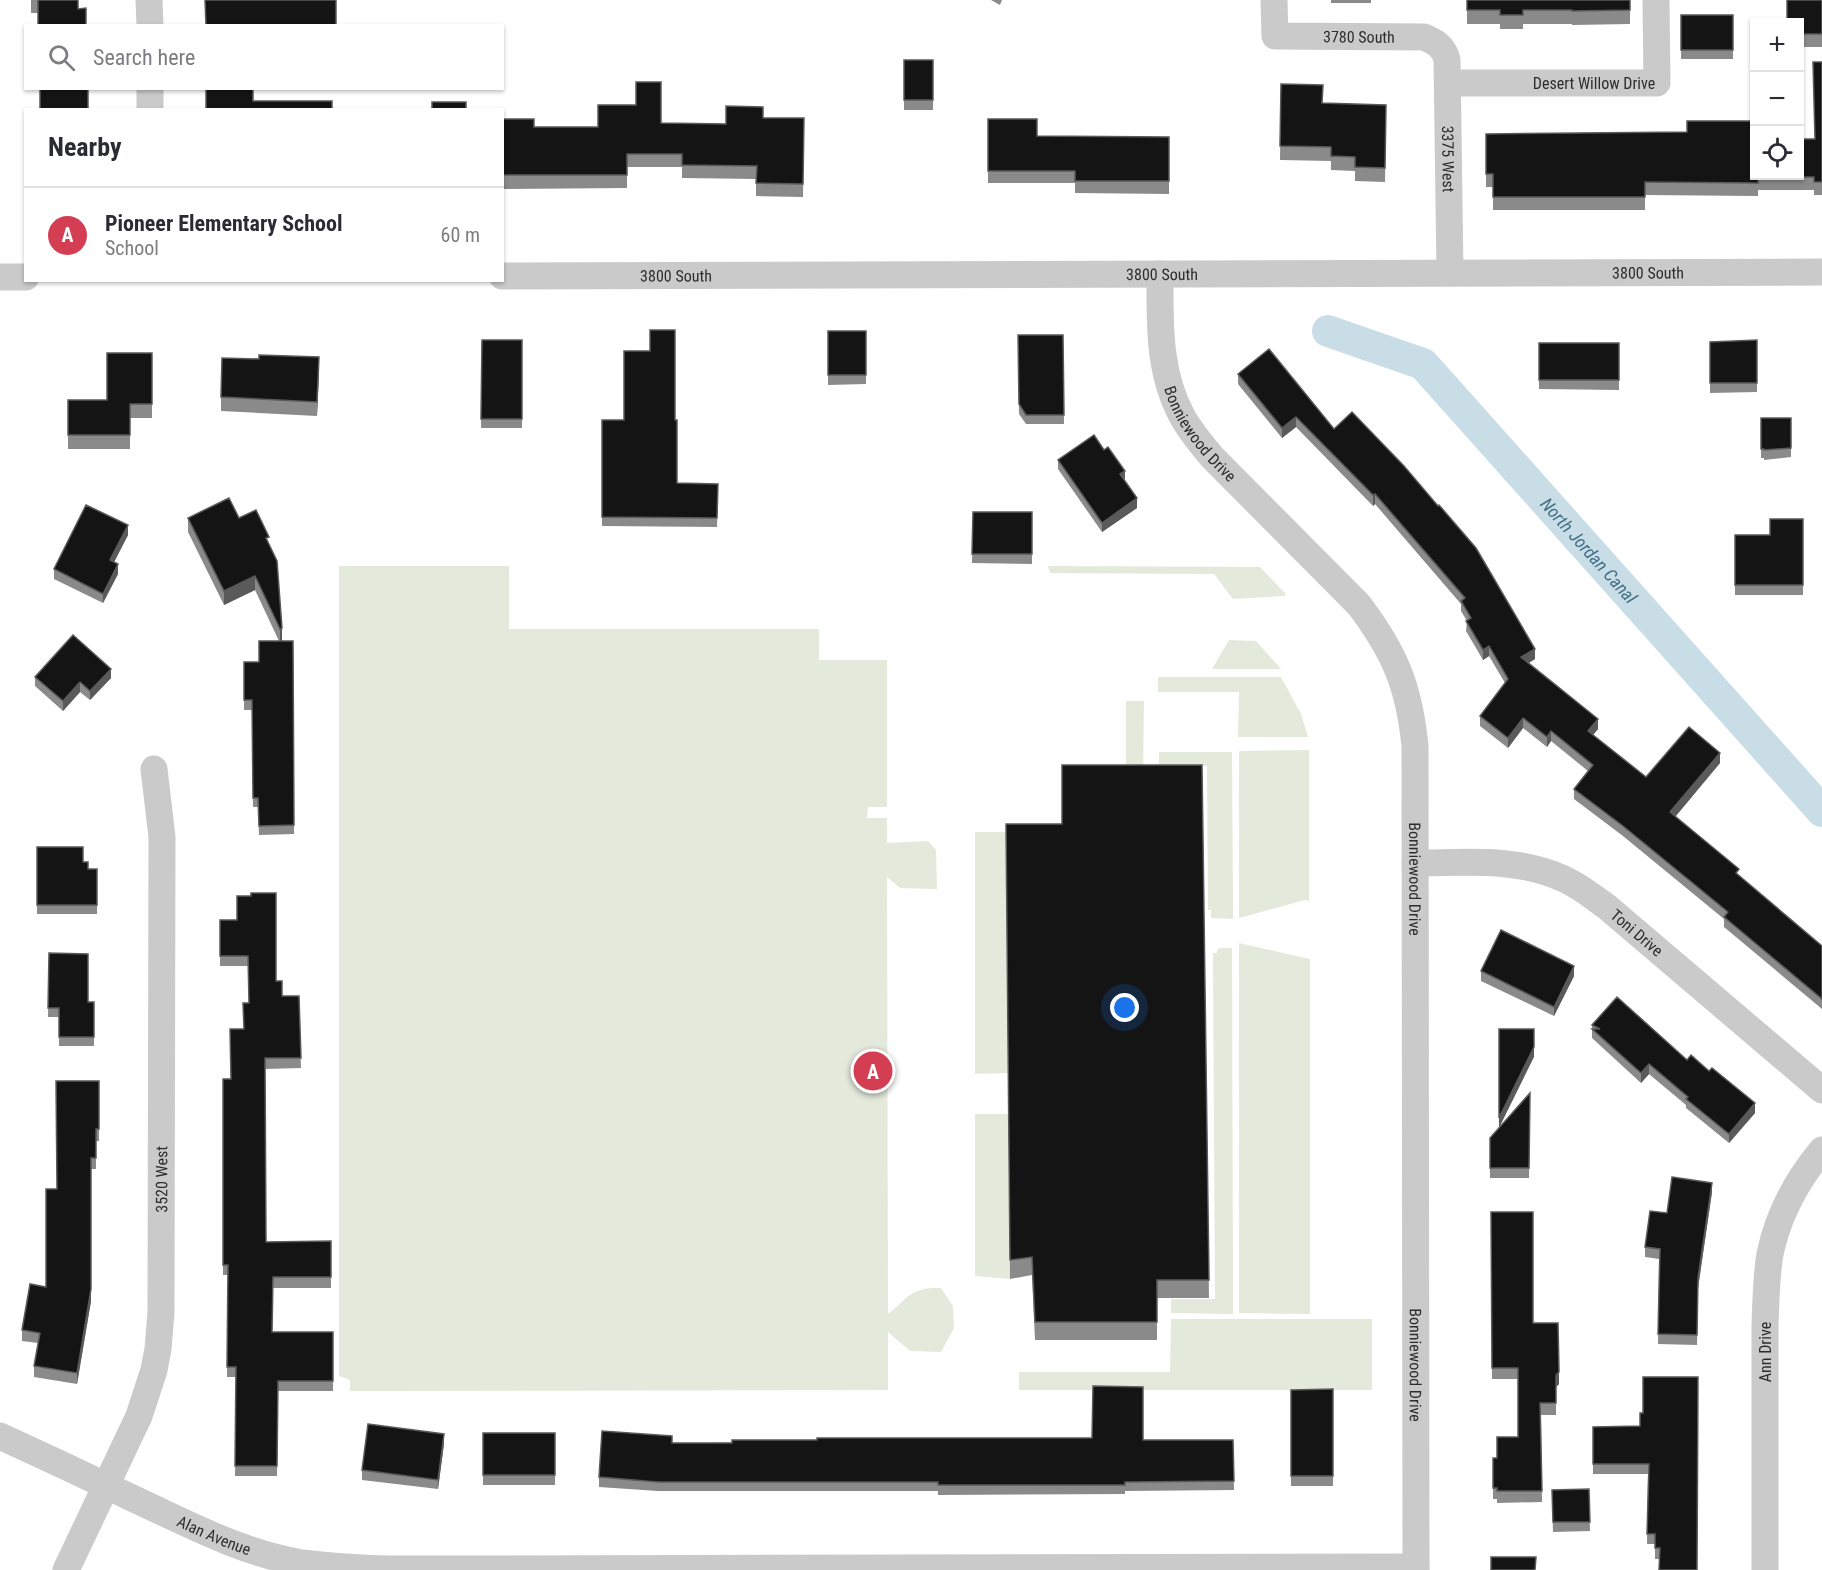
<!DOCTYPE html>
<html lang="en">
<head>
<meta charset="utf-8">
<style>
	:root { --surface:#fff; --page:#f2f2f3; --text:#2b2b33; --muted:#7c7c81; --line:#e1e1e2; --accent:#d43e52 }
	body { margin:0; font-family:"Roboto Condensed",sans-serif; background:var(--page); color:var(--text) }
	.controls { position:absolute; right:18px; top:18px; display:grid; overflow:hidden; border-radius:0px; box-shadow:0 2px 4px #0004 }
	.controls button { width:54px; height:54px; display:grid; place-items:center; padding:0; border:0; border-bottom:2px solid var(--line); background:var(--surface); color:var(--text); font:30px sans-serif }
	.you { position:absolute; left:1125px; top:1008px; width:21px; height:21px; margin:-15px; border:4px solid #fff; border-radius:50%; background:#1a73e8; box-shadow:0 0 0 9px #1a73e833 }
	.badge { display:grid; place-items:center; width:39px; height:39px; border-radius:50%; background:var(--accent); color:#fff; font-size:20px; font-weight:700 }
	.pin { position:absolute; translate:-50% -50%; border:3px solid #fff; box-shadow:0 2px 6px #0006 }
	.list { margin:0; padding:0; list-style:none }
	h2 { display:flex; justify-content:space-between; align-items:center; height:78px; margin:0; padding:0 24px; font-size:26px }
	h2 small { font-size:20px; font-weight:400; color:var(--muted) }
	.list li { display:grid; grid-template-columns:39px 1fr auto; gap:18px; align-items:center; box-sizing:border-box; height:96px; padding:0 24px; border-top:2px solid var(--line) }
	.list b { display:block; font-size:22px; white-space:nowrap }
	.list p { margin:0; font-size:20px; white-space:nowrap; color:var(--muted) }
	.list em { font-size:20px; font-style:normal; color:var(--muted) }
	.icon { flex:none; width:33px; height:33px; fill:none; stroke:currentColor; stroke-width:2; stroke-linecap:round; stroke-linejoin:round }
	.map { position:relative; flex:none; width:1822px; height:1570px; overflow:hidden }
	.search { position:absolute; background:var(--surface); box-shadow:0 2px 4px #0004; left:24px; top:24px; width:480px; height:66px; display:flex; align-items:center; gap:15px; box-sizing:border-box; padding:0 21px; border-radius:0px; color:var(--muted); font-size:22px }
	.panel { position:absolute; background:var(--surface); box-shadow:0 2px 4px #0004; left:24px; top:108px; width:480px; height:174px; border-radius:0px }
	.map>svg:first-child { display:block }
	.green { fill:#e3e9db }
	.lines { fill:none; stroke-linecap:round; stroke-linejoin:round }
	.canal { stroke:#c9dde7; stroke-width:32 }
	.street { stroke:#cacaca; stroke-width:27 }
	.wall { fill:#8a8a8a }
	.shaded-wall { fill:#5a5a5a }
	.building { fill:#141414; stroke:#5a5a5a; stroke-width:1.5 }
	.labels { text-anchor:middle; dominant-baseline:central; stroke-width:6; stroke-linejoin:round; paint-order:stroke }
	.street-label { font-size:16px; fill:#2d2d2d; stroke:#fff }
	.water-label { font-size:18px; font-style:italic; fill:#437086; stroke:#fff }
</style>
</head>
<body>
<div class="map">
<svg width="1822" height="1570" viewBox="0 0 1822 1570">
	<rect width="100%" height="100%" fill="#fff"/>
	<g class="green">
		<path d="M 339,566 L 509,566 L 509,629 L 819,629 L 819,660 L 887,660 L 887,807 L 868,807 L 867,818 L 887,818 L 887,843 L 928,841 L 936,850 L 937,889 L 900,888 L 887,877 L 888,1314 C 909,1298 909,1287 941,1288 L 953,1306 L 954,1328 L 941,1352 L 910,1351 L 888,1332 L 888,1390 L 350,1391 L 350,1380 L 339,1376 Z"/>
		<polygon points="1048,566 1260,567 1286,594 1285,596 1233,599 1214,574 1050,573"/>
		<polygon points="1229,640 1256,641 1281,669 1212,669"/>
		<polygon points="1158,677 1281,677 1301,714 1308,737 1238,737 1239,692 1158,692"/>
		<polygon points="1126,701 1144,701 1143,773 1126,773"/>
		<polygon points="1309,750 1309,901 1305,900 1239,918 1239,751"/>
		<polygon points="1159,752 1232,752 1233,919 1211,918 1211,910 1208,910 1207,766 1159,765"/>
		<polygon points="975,832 1006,832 1008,1073 975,1074"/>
		<polygon points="1239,943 1310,959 1310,1314 1239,1313"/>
		<polygon points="1220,948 1232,948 1233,1314 1171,1313 1171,1299 1215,1299 1213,953 1217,953 1217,950"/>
		<polygon points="975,1114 1008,1114 1010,1279 975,1276"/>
		<polygon points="1171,1319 1372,1319 1372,1390 1019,1390 1019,1372 1170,1372"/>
	</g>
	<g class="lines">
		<path class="canal" id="s1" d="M 1328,331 L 1423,364 L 1822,811"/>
		<g class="street">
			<polyline points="149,0 150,26"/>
			<path id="s2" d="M 1274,0 L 1275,36 L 1424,37 C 1436,42 1444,47 1447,60 L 1450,273"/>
			<path id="s3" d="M 1448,83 L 1657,83 L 1656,0"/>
			<polyline points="150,88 150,110"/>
			<path id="s4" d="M 1160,274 C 1160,322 1158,372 1182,416 C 1190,431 1201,444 1212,457 L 1359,605 C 1395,653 1409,686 1415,746 L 1416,1570"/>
			<path id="s5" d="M 502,276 L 1822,272"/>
			<polyline points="0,277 26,277"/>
			<path id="s6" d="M 1415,863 C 1466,863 1517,857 1564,879 C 1580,886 1593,897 1607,907 L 1822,1090"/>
			<path id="s7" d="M 0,1436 C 50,1459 99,1482 149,1506 C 198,1529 247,1554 302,1563 C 354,1570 408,1569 461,1569 L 1416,1567"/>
			<path id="s8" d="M 66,1570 L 139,1416 L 154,1370 L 158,1349 L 161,1312 L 162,837 L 154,769"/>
			<path id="s9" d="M 1765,1570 L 1765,1325 C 1766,1301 1766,1277 1770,1254 C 1778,1215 1797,1180 1822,1150"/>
		</g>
	</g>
	<g class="wall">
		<polygon points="31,0 78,0 38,13 31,13"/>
		<polygon points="991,0 1002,0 1000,5"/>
		<rect x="1331" y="0" width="40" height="3"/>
		<polygon points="1467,0 1630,0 1630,24 1572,25 1572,24 1523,24 1523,29 1500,29 1500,24 1467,24"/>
		<polygon points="1822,0 1822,47 1800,47 1800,22"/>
		<rect x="1681" y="15" width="52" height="44"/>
		<rect x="904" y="60" width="29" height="50"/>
		<polygon points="1822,62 1822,195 1814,195 1814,190 1758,190 1758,196 1645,195 1645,210 1493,210 1493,187 1486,187 1486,134 1755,176 1815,139"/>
		<polygon points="1281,84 1323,103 1386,105 1385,182 1355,181 1355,171 1331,170 1331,161 1280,160"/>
		<polygon points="804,118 803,197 756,196 756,179 682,178 682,167 627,167 627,188 502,189 502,119 534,127 598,127 661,123 726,124"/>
		<polygon points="988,119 1037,136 1169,137 1169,194 1075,193 1075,183 988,183"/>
		<polygon points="828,331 866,331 866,384 828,385"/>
		<polygon points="1018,335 1063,335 1064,424 1026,424 1019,414"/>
		<polygon points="482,340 522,340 522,428 481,428"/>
		<polygon points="1757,340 1757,392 1710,393 1710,342"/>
		<polygon points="1539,343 1619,343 1619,390 1539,389"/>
		<polygon points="152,353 152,418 130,418 130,449 68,449 68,400 107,400"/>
		<polygon points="319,371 317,416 221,411 221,397"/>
		<polygon points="1238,374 1334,429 1535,659 1529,663 1598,729 1593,735 1646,777 1720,763 1675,817 1739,876 1822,946 1822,1009 1724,927 1724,919 1623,836 1574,799 1574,789 1588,771 1551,741 1547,747 1523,728 1508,748 1480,726 1480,716 1505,683 1489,656 1483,660 1466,631 1467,621 1461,611 1461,604 1375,504 1373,506 1296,427 1282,438 1238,384"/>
		<polygon points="1761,418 1791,448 1791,457 1764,460 1764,458 1761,458"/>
		<polygon points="602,420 675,420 677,483 718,484 717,527 602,526"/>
		<polygon points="1058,460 1124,480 1137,508 1102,532 1058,469"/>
		<polygon points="973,512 1032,512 1032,564 972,563"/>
		<polygon points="188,518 239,518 269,544 282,641 293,641 294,834 259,835 258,807 253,807 252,710 244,710 244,662 259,662 279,641 255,590 224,605 188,532"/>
		<polygon points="1803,519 1803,595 1735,595 1735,535 1770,535"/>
		<polygon points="128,535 114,562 118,574 103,603 54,579 54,569"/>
		<polygon points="35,677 111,678 90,700 80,692 63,711 35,686"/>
		<polygon points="1202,765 1209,1298 1157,1298 1157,1340 1035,1340 1032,1275 1010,1279 1006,824 1062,824"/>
		<polygon points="37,847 83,862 88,869 97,869 97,914 37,914"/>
		<polygon points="220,920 276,981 282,996 299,996 301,1068 265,1069 266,1242 331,1241 331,1288 273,1288 272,1332 333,1332 333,1391 278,1391 277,1476 235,1476 236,1377 227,1377 228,1275 223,1275 223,1079 231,1079 244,1029 249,1003 248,966 220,966"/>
		<polygon points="49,953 88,1002 94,1002 94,1046 59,1046 59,1017 48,1017"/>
		<polygon points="1481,971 1574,976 1554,1016 1481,981"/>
		<polygon points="1592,1025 1687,1060 1755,1113 1729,1143 1686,1108 1686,1105 1649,1074 1641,1083 1592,1038"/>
		<polygon points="99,1081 99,1141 96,1141 96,1169 91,1169 91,1301 77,1384 34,1377 34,1366 38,1343 22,1341 22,1330 46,1287 57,1189"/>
		<polygon points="1530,1093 1529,1178 1490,1178 1490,1138"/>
		<polygon points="1712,1192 1698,1288 1697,1345 1658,1344 1659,1259 1645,1257 1645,1247 1667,1213"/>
		<polygon points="1491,1212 1533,1323 1559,1384 1556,1387 1556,1415 1541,1415 1542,1502 1497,1503 1497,1499 1493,1499 1493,1458 1497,1458 1518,1437 1518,1379 1492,1379"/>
		<polygon points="1698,1377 1659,1559 1655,1559 1655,1544 1647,1544 1648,1474 1593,1474 1593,1427 1640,1426 1643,1413"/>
		<polygon points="1333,1389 1333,1486 1291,1486 1291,1390"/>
		<rect x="483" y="1433" width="72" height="52"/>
		<polygon points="1233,1440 1234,1490 1125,1491 1125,1494 938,1495 938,1491 658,1491 599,1487 599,1477 672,1443"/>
		<polygon points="444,1444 438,1489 362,1480 362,1470"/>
		<polygon points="1589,1489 1590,1531 1553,1532 1552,1490"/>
	</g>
	<g class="shaded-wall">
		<polygon points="319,357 319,371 317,416 317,402"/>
		<polygon points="1296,417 1296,427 1282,438 1282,428"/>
		<polygon points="1125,471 1125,480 1120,474"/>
		<polygon points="1375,494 1375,504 1373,506 1373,495"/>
		<polygon points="1137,498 1137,508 1102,532 1102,523"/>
		<polygon points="128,525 128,535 110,570 110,560"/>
		<polygon points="118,564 118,574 103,603 103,594"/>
		<polygon points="255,576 255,590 224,605 224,591"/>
		<polygon points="282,628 282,642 280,643 280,629"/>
		<polygon points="1489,646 1489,656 1483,660 1483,650"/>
		<polygon points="1535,649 1535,659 1521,667 1521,657"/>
		<polygon points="111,669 111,678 90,700 90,691"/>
		<polygon points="80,682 80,692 63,711 63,701"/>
		<polygon points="1523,718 1523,728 1508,748 1508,738"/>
		<polygon points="1598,719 1598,729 1588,741 1588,731"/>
		<polygon points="1551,731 1551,741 1547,747 1547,737"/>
		<polygon points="1720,753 1720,763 1670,823 1670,812"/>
		<polygon points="1574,966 1574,976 1554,1016 1554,1007"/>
		<polygon points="1534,1047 1534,1057 1499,1128 1499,1118"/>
		<polygon points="1649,1064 1649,1074 1641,1083 1641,1073"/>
		<polygon points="1755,1103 1755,1113 1729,1143 1729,1134"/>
		<polygon points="1712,1183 1712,1192 1698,1288 1697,1345 1698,1278"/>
		<polygon points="91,1289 91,1301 77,1384 77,1373"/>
		<polygon points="1559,1372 1559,1384 1556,1387 1556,1375"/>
		<polygon points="444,1434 444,1444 438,1489 438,1480"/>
	</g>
	<g class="building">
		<polygon points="38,0 78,0 78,9 86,8 86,26 38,26"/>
		<polygon points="205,0 336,0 336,26 206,26"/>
		<polygon points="1467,0 1630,0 1630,10 1572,11 1572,10 1523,10 1523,15 1500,15 1500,10 1467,10"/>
		<polygon points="1787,0 1822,0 1822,34 1800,34 1800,22 1787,22"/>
		<rect x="1681" y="15" width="52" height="35"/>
		<rect x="904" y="60" width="29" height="40"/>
		<polygon points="1813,62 1822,62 1822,182 1814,182 1814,177 1758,177 1758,183 1645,182 1645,197 1493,197 1493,174 1486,174 1486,134 1687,132 1687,121 1755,121 1755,176 1800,176 1800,139 1815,139"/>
		<polygon points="636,82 661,82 661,123 726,124 726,106 763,107 763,118 804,118 803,184 756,183 757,166 682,165 682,154 627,154 627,175 502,175 502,119 534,119 534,127 598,127 598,105 636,105"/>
		<polygon points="1281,84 1323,85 1322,103 1386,105 1385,168 1355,167 1355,157 1331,156 1331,147 1280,146"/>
		<rect x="40" y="88" width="48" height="22"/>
		<polygon points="206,88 253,88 253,101 332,101 332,110 206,110"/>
		<rect x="432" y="102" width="34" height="8"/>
		<polygon points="988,119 1037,119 1037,136 1169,137 1169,181 1075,181 1075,171 988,171"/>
		<polygon points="650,330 675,330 675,420 677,420 677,483 718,484 717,518 602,517 602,420 624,420 624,351 650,351"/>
		<rect x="828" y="331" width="38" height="44"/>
		<polygon points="1018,335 1063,335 1064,415 1026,415 1019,404"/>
		<polygon points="482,340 522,340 522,419 481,419"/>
		<polygon points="1757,340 1757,383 1710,383 1710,342"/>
		<rect x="1539" y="343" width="80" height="37"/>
		<polygon points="1269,349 1334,429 1352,412 1404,466 1438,506 1439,505 1476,548 1535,649 1521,657 1598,719 1588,731 1646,777 1689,727 1720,753 1670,812 1739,869 1736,873 1822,946 1822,999 1724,917 1728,912 1623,826 1574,789 1593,765 1551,731 1547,737 1523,718 1508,738 1480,716 1508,679 1489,646 1483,650 1466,621 1471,618 1461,601 1465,598 1375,494 1373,495 1296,417 1282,428 1238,374"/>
		<polygon points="107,353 152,353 152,404 130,404 130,435 68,435 68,400 107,400"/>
		<polygon points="259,355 319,357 317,402 221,397 222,358 259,359"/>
		<polygon points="1761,418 1791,418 1791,448 1764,450 1764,449 1761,449"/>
		<polygon points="1094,435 1104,450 1108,447 1125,471 1120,474 1137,498 1102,523 1058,460"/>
		<polygon points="229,498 239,518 256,510 269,537 266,538 277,561 282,628 280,629 255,576 224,591 188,518"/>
		<polygon points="86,505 128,525 110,560 118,564 103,594 54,569"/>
		<polygon points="973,512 1032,512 1032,554 972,554"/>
		<polygon points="1770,519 1803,519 1803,585 1735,585 1735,535 1770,535"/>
		<polygon points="73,635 111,669 90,691 80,682 63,701 35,677"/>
		<polygon points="259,641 293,641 294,825 259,826 258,798 253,798 252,700 244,700 244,662 259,662"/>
		<polygon points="1062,765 1202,765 1209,1280 1157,1280 1157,1322 1035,1322 1032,1257 1010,1260 1006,824 1062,824"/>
		<polygon points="37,847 83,847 83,862 88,862 88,869 97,869 97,905 37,905"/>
		<polygon points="251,893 276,893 276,981 282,981 282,996 299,996 301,1058 265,1058 266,1242 331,1241 331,1277 273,1277 272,1332 333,1332 333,1381 278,1381 277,1466 235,1466 236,1367 227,1367 228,1265 223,1265 223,1079 231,1079 230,1029 244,1029 243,1003 249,1003 248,956 220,956 220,920 237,920 237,896 251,896"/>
		<polygon points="1501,930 1574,966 1554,1007 1481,971"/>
		<polygon points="49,953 88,954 88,1002 94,1002 94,1037 59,1037 59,1008 48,1008"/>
		<polygon points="1617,997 1687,1060 1691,1055 1709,1071 1712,1068 1755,1103 1729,1134 1686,1099 1688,1097 1649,1064 1641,1073 1592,1029 1600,1029 1592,1025"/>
		<polygon points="1499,1029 1534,1029 1534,1047 1499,1118"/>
		<polygon points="56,1081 99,1081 99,1129 96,1129 96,1158 91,1158 91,1289 77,1373 34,1366 40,1333 22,1330 30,1284 46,1287 46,1189 57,1189"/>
		<polygon points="1530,1093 1529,1168 1490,1168 1490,1138"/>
		<polygon points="1672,1177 1712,1183 1698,1278 1697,1335 1658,1334 1660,1249 1645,1247 1650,1211 1667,1213"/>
		<polygon points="1491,1212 1533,1212 1533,1323 1558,1323 1559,1372 1556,1375 1556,1403 1540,1403 1542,1491 1497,1491 1497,1488 1493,1488 1493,1458 1497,1458 1497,1437 1518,1437 1518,1368 1492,1368"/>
		<polygon points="1643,1377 1698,1377 1697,1570 1659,1570 1660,1548 1655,1548 1655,1534 1647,1534 1649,1464 1593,1464 1593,1427 1640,1426 1640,1413 1643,1413"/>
		<polygon points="1093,1386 1143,1387 1143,1440 1233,1440 1234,1481 1125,1482 1125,1485 938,1485 938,1482 658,1482 599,1477 602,1431 672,1436 672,1443 732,1443 732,1440 817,1440 817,1438 1092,1438"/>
		<polygon points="1333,1389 1333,1476 1291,1476 1291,1390"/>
		<polygon points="368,1424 444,1434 438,1480 362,1470"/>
		<rect x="483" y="1433" width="72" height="42"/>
		<polygon points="1589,1489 1590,1522 1553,1522 1552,1490"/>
		<polygon points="1491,1557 1536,1557 1535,1570 1491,1570"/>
	</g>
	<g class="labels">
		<g class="street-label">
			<text stroke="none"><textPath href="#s2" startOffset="120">3780 South</textPath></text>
			<text stroke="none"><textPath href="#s3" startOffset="146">Desert Willow Drive</textPath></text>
			<text stroke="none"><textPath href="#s2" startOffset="318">3375 West</textPath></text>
			<text stroke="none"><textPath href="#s5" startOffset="1146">3800 South</textPath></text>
			<text stroke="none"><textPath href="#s5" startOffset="660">3800 South</textPath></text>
			<text stroke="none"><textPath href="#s5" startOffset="174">3800 South</textPath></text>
			<text stroke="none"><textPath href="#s4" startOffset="170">Bonniewood Drive</textPath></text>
			<text stroke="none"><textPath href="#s4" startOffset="692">Bonniewood Drive</textPath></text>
			<text stroke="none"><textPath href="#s6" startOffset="242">Toni Drive</textPath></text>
			<text stroke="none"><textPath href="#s8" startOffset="410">3520 West</textPath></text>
			<text stroke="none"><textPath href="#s9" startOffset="218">Ann Drive</textPath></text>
			<text stroke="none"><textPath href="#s4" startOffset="1178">Bonniewood Drive</textPath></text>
			<text stroke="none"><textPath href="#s7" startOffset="236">Alan Avenue</textPath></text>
		</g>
		<g class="water-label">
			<text stroke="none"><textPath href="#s1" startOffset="350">North Jordan Canal</textPath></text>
		</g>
	</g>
</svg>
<div class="controls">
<button>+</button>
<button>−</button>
<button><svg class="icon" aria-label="locate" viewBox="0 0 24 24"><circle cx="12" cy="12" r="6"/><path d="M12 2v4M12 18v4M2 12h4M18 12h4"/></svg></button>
</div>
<div class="you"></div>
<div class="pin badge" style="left:873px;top:1071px">A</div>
<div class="search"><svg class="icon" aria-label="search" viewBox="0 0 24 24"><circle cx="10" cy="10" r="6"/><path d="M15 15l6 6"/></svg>Search here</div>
<section class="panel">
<h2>Nearby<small></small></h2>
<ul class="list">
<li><span class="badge">A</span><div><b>Pioneer Elementary School</b><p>School</p></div><em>60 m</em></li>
</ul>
</section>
</div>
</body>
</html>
